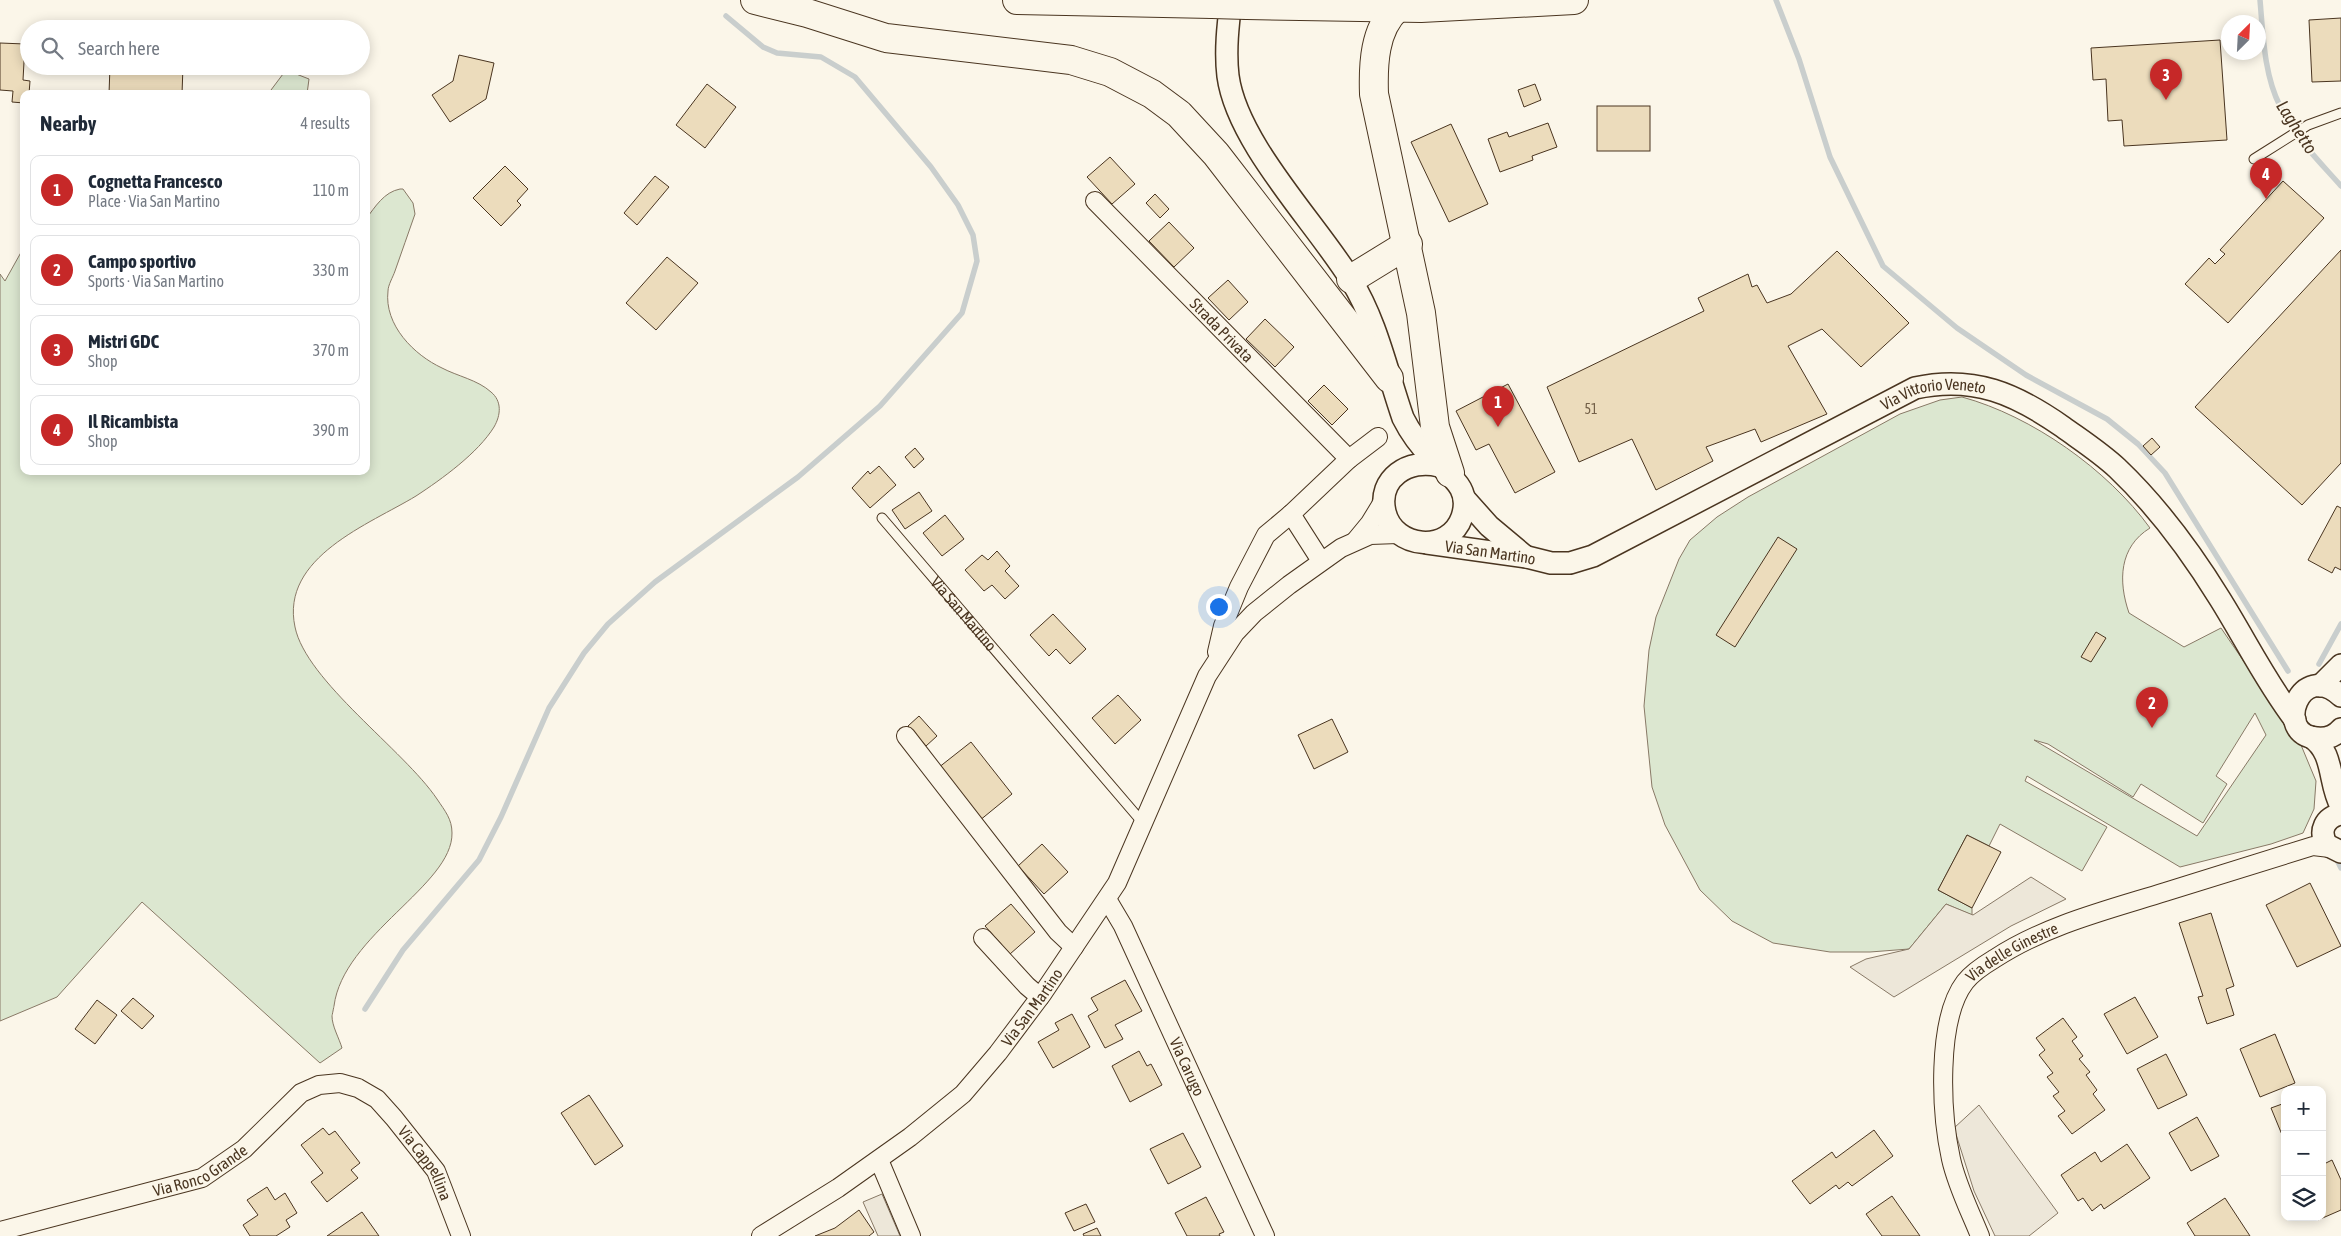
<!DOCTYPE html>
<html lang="en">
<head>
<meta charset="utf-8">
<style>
	:root { --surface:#fff; --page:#f6f6f7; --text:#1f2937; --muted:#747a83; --line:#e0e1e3; --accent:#c62828 }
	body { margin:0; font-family:"Asap Condensed",sans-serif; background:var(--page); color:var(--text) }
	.controls { position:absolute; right:15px; bottom:15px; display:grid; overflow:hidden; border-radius:10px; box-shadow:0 2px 12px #0003 }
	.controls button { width:45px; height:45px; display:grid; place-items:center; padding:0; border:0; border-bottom:1px solid var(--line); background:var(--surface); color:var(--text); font:25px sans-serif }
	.compass { position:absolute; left:2221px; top:15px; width:45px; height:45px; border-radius:50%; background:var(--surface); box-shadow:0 2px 12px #0003; rotate:24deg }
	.you { position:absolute; left:1218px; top:606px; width:18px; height:18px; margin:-12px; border:4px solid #fff; border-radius:50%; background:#1a73e8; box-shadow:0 0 0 8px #1a73e833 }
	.badge { display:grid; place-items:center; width:32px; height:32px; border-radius:50%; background:var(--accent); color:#fff; font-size:16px; font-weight:700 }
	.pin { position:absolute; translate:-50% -41px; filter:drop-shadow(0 1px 2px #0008) }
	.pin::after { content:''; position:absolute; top:26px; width:18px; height:15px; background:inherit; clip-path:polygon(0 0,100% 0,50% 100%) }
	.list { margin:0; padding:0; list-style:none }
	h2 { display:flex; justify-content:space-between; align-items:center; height:65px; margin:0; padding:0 20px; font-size:21px }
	h2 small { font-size:16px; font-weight:400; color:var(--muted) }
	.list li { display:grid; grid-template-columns:32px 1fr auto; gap:15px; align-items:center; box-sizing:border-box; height:70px; margin:0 10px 10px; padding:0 10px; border:1px solid var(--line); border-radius:10px }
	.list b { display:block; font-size:19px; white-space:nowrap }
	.list p { margin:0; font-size:16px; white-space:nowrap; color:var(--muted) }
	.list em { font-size:16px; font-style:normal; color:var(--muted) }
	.icon { flex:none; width:28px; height:28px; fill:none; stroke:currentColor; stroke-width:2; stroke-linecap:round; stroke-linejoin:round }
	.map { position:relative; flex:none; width:2341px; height:1236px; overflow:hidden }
	.search { position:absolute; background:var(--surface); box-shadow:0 2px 12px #0003; left:20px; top:20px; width:350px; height:55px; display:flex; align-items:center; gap:12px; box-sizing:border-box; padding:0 18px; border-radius:28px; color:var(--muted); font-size:19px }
	.panel { position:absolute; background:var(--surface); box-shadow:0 2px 12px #0003; left:20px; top:90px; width:350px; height:385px; border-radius:10px }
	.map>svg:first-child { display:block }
	.green { fill:#dce7d0; stroke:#887966; fill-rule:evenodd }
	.parking { fill:#ede7d9; stroke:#887966 }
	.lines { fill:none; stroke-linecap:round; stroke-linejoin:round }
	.stream { stroke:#c9cecd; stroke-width:5.5 }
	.building { fill:#ecdcbc; stroke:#4a3520 }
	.service-casing { stroke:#4a3520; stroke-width:11 }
	.minor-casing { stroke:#4a3520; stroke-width:20 }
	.tertiary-casing { stroke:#4a3520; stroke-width:24 }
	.primary-casing { stroke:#4a3520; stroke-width:30 }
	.service { stroke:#fbf6e9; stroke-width:9 }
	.minor { stroke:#fbf6e9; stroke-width:18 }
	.tertiary { stroke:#fbf6e9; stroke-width:21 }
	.primary { stroke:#fbf6e9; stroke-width:28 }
	.primary-bridge-casing { stroke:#4a3520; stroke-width:30; stroke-linecap:butt }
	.primary-bridge { stroke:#fbf6e9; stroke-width:28 }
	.labels { text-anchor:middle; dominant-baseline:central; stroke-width:4; stroke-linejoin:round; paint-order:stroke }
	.number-label { font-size:14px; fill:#725f47 }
	.street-label { font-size:16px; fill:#4a3520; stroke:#fbf6e9 }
	.water-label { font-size:18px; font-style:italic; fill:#4a3520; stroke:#fbf6e9 }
</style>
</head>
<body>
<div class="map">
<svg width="2341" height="1236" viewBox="0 0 2341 1236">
	<rect width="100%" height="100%" fill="#fbf6e9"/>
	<g class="green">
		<polygon points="286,70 309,79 307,94 268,94"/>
		<path d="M 400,189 L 403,189 L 413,203 L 415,214 C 408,233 402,252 395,271 C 393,277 388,285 388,291 C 384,325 414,355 442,368 C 457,376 478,380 491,392 C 502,401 501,415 494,427 C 478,453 442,479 416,496 C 370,524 280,557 295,627 C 306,681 404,750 437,799 C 445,811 452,819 452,833 C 453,885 343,935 334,1006 C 334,1006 332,1016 332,1016 C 332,1026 339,1038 342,1048 L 320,1063 L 142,902 L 57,997 L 0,1021 L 0,274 L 5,281 L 24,247 L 24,471 L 366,471 L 366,219 C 375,207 384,192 400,189 Z"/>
		<path d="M 1962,397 C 2032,416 2108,470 2150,528 C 2119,547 2118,581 2129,613 L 2184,647 L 2221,628 L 2301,745 L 2316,781 L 2314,809 L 2303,833 L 2271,844 L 2180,867 L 2027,776 L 2025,781 L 2107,827 L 2082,871 L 2000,824 L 1989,846 L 1967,835 L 1938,890 L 1972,908 L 1972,915 L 1946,904 L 1909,949 L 1870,952 L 1830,952 L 1773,943 L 1732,921 L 1700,890 L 1665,825 L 1652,787 L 1644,706 L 1649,650 L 1656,617 L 1679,559 L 1690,540 L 1717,517 L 1748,497 L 1900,414 L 1940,400 ZM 2255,713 L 2266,735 L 2197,836 L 2034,740 L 2048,744 L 2133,797 L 2141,784 L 2203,823 L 2227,784 L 2216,776 Z"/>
	</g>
	<g class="parking">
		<polygon points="2031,877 2066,899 2011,926 1894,997 1850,967 1866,959 1909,949 1946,904 1973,915"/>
		<polygon points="1979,1105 2058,1213 2029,1236 1995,1236 1974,1191 1954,1128"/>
		<polygon points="882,1194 900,1236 878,1236 863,1202"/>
	</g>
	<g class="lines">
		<g class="stream">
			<polyline points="1776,0 1799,59 1830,157 1883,266 1957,328 2026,375 2107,419 2138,444 2165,473 2288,671"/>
			<path d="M 2260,0 C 2263,34 2264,75 2280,106 C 2294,137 2319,161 2341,186"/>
			<polyline points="2319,664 2341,624"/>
			<polyline points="2338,862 2341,868"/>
			<polyline points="365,1009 403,950 479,860 501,817 549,708 584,653 608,624 655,582 798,477 880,406 962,313 977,261 973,235 958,205 931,167 855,77 821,57 777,53 763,47 726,16"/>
		</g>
	</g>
	<g class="building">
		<polygon points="2341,18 2341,81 2312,82 2309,20"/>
		<polygon points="2220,40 2227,140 2124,146 2122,120 2108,121 2106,79 2093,80 2091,48"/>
		<polygon points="0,43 25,44 23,80 30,81 29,94 24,94 24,103 12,102 13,91 0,90"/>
		<polygon points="459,55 494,63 486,99 450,122 432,95 453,81"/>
		<polygon points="110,66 183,66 182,94 109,94"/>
		<polygon points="707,84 736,107 705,148 676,125"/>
		<polygon points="1535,84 1541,100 1524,107 1518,90"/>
		<rect x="1597" y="106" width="53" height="45"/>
		<polygon points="1548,123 1557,147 1532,156 1533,160 1500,172 1488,139 1507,132 1509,137"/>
		<polygon points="1451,124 1488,204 1449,222 1411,142"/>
		<polygon points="1110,157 1135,184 1112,204 1087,177"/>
		<polygon points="505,166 528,189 517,201 521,205 501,226 473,198"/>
		<polygon points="655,176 669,187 637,225 624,213"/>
		<polygon points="2283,181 2324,218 2228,323 2185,284 2209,258 2215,264 2225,254 2220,250"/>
		<polygon points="1155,194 1169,209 1160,218 1146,203"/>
		<polygon points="1169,222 1194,248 1174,267 1149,241"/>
		<polygon points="2341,250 2341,463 2302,505 2195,407"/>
		<polygon points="1837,251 1909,323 1861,367 1822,329 1788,346 1827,414 1761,442 1755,429 1706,447 1713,461 1656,490 1632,439 1579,462 1547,387 1704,311 1698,298 1748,274 1752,287 1757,285 1767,303 1791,294"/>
		<polygon points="667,257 698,283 656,330 626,303"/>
		<polygon points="1228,280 1248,302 1229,320 1208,298"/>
		<polygon points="1265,319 1294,347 1275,367 1246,339"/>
		<polygon points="1508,384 1555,472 1515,493 1489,444 1476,450 1456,411"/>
		<polygon points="1324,385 1348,409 1332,425 1308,401"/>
		<polygon points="2152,438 2160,447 2151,455 2143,446"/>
		<polygon points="915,448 924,459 914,468 905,457"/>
		<polygon points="879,466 896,485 870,508 852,488 868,471 870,474"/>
		<polygon points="919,492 932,511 905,529 892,510"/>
		<polygon points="2337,506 2341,508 2341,570 2335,567 2332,573 2308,560"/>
		<polygon points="945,515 964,539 942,556 923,533"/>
		<polygon points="1778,537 1797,549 1735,647 1716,635"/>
		<polygon points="997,551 1010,566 1005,571 1019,586 1005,599 992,585 984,591 965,570 982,555 988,560"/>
		<polygon points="1053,614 1086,649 1070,664 1056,649 1049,656 1030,635"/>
		<polygon points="2096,632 2106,638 2091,662 2081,657"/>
		<polygon points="1118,695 1141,720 1115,744 1092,718"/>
		<polygon points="919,716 937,736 926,746 908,726"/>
		<polygon points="1332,719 1348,752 1314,769 1298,735"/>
		<polygon points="971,742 1012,794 979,821 938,768"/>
		<polygon points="1967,835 2001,852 1972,908 1938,890"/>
		<polygon points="1042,844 1068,872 1044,894 1018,866"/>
		<polygon points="2310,883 2341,946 2297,967 2266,905"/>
		<polygon points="1011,904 1035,932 1010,954 985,926"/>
		<polygon points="2211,913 2234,986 2226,989 2234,1015 2207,1024 2198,997 2203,996 2179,923"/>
		<polygon points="1125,980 1142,1011 1115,1025 1123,1039 1105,1048 1088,1016 1098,1010 1091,998"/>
		<polygon points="2135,997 2158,1037 2127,1054 2104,1014"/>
		<polygon points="133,998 154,1016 142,1029 121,1011"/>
		<polygon points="97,1000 117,1015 95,1044 75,1029"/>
		<polygon points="1072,1014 1090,1047 1053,1068 1038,1042 1059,1030 1055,1023"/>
		<polygon points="2063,1018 2077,1037 2072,1041 2083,1056 2079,1059 2090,1072 2086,1075 2097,1090 2093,1094 2105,1110 2072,1134 2058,1116 2065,1111 2053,1096 2059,1092 2047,1077 2053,1073 2039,1055 2045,1050 2036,1038"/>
		<polygon points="2275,1034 2295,1083 2260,1097 2240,1049"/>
		<polygon points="1139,1051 1147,1066 1151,1064 1162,1085 1130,1102 1112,1066"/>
		<polygon points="2166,1054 2187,1095 2158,1109 2137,1069"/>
		<polygon points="589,1095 623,1146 595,1165 561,1113"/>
		<polygon points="2285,1103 2285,1142 2271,1108"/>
		<polygon points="2197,1117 2219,1156 2191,1171 2169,1133"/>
		<polygon points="323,1128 329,1135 335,1131 360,1163 351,1170 358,1178 327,1202 311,1182 323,1173 301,1145"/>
		<polygon points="1874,1130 1893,1156 1852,1186 1848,1182 1839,1189 1836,1185 1810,1204 1792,1181 1832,1152 1836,1158"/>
		<polygon points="1183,1133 1201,1167 1168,1184 1150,1149"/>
		<polygon points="2127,1144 2150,1178 2104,1209 2101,1204 2092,1211 2083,1198 2078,1201 2061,1175 2095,1152 2101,1162"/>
		<polygon points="2332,1160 2341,1180 2341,1210 2318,1220 2316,1217 2322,1217 2322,1165"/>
		<polygon points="267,1187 275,1200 285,1193 297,1213 286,1220 290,1227 276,1236 250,1236 243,1225 258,1215 247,1200"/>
		<polygon points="1892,1196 1920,1236 1882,1236 1866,1214"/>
		<polygon points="1206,1197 1224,1232 1219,1234 1220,1236 1187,1236 1175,1213"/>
		<polygon points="2225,1198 2250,1236 2195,1236 2187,1223"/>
		<polygon points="1086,1204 1095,1222 1074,1231 1065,1213"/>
		<polygon points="859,1210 874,1232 869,1236 815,1236 835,1228"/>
		<polygon points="362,1212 379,1236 327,1236"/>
		<polygon points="1097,1228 1101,1236 1084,1236 1083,1234"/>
	</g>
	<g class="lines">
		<defs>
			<g id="service">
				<polyline points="2254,159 2308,125 2341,113"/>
				<path id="s1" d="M 882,518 L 1143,823"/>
			</g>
			<g id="minor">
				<path id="s2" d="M 1095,201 L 1349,459"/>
				<polyline points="1291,514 1321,561"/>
				<polyline points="1356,540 1370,523 1384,500"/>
				<polyline points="1217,652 1223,626 1239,587 1266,535 1291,514 1349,459 1378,437"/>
				<polyline points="906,736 1058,932 1074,947"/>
				<path id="s3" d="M 1107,899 L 1123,926 L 1265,1236"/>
				<polyline points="983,938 1027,986 1040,997"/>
				<polyline points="879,1160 911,1236"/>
				<path id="s4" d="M 0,1231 L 202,1178 L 244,1149 L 301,1093 L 319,1085 L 340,1083 L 358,1088 L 377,1099 L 394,1118 L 436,1171 L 461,1236"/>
				<path id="s5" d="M 761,1236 L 838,1188 L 910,1137 L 963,1094 L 998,1053 L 1043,993 L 1117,883 L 1207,676 L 1235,633 L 1254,613 L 1289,585 L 1341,548 L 1370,535 L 1398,534"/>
				<path id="s6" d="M 1980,1236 C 1970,1211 1957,1186 1951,1159 C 1941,1114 1936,1020 1965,982 C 1972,973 1984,965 1994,959 C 2046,925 2107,910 2165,892 C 2215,876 2264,861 2313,846 L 2330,848"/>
			</g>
			<g id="tertiary">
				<path d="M 1231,0 C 1228,25 1225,51 1228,76 C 1237,143 1315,222 1351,280 C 1377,322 1387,372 1403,418 C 1411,434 1420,446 1432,458 C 1449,476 1472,487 1462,517 C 1449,554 1394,549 1385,512 C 1377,478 1409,458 1439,466"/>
				<polyline points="1464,498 1489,526 1526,557"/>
				<path id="s7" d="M 1427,543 L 1527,557 L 1551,563 L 1570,563 L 1593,556 L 1915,388 C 1974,375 2016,394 2063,427 C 2081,440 2101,453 2117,468 C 2157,506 2191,552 2220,599 C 2245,639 2266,682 2295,720"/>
				<polyline points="2320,686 2341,665"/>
				<path d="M 2341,696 C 2300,658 2272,735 2317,738 C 2327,739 2335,736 2341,729"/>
				<path d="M 2311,737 C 2335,753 2328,783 2341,806"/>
				<path d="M 2341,814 C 2325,817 2318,831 2327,845 L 2341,852"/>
			</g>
			<g id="primary">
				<polyline points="755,0 807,13 886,38 1071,60 1110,72 1152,94 1179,114 1216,154 1389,378"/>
				<polyline points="1017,0 1212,4"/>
				<polyline points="1247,5 1421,8 1574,0"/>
				<path d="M 1397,8 C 1374,29 1373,65 1374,94 L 1421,313 L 1435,427 L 1450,473"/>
				<polyline points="1351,279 1408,244"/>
			</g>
		</defs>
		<use href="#service" class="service-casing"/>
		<use href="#minor" class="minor-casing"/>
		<use href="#tertiary" class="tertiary-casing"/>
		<use href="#primary" class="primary-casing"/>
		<use href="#service" class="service"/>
		<use href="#minor" class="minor"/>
		<use href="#tertiary" class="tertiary"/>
		<use href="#primary" class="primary"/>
		<defs>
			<polyline id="primary-bridge" points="1212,4 1247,5"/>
		</defs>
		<use href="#primary-bridge" class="primary-bridge-casing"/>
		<use href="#primary-bridge" class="primary-bridge"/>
	</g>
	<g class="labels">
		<g class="number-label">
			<text x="1591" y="409">51</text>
		</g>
		<g class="street-label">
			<text stroke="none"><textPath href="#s2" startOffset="181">Strada Privata</textPath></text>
			<text stroke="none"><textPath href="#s7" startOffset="549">Via Vittorio Veneto</textPath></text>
			<text stroke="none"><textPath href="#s7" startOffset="64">Via San Martino</textPath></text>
			<text stroke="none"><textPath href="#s1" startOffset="126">Via San Martino</textPath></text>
			<text stroke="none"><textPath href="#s6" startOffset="320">Via delle Ginestre</textPath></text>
			<text stroke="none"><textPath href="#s5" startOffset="358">Via San Martino</textPath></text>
			<text stroke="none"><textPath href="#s3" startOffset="186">Via Carugo</textPath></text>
			<text stroke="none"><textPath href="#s4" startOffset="502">Via Cappellina</textPath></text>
			<text stroke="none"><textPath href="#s4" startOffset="210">Via Ronco Grande</textPath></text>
		</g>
		<g class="water-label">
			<text transform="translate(2297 127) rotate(57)">Laghetto</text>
		</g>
	</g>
</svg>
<div class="controls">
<button>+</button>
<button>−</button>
<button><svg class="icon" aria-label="layers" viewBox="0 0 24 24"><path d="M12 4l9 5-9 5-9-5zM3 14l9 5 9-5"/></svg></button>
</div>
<svg class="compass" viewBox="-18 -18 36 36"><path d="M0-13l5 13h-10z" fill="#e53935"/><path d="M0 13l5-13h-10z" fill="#747a83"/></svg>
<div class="you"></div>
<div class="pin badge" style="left:1498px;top:427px">1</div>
<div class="pin badge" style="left:2152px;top:728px">2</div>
<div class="pin badge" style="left:2166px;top:100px">3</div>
<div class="pin badge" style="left:2266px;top:199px">4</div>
<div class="search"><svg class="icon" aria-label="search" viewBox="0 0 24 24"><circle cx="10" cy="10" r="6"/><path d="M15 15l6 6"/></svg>Search here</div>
<section class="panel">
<h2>Nearby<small>4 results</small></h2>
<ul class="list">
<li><span class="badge">1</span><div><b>Cognetta Francesco</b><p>Place · Via San Martino</p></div><em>110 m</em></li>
<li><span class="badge">2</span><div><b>Campo sportivo</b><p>Sports · Via San Martino</p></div><em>330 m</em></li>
<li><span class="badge">3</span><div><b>Mistri GDC</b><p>Shop</p></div><em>370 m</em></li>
<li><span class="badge">4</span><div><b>Il Ricambista</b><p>Shop</p></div><em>390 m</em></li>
</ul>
</section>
</div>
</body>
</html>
